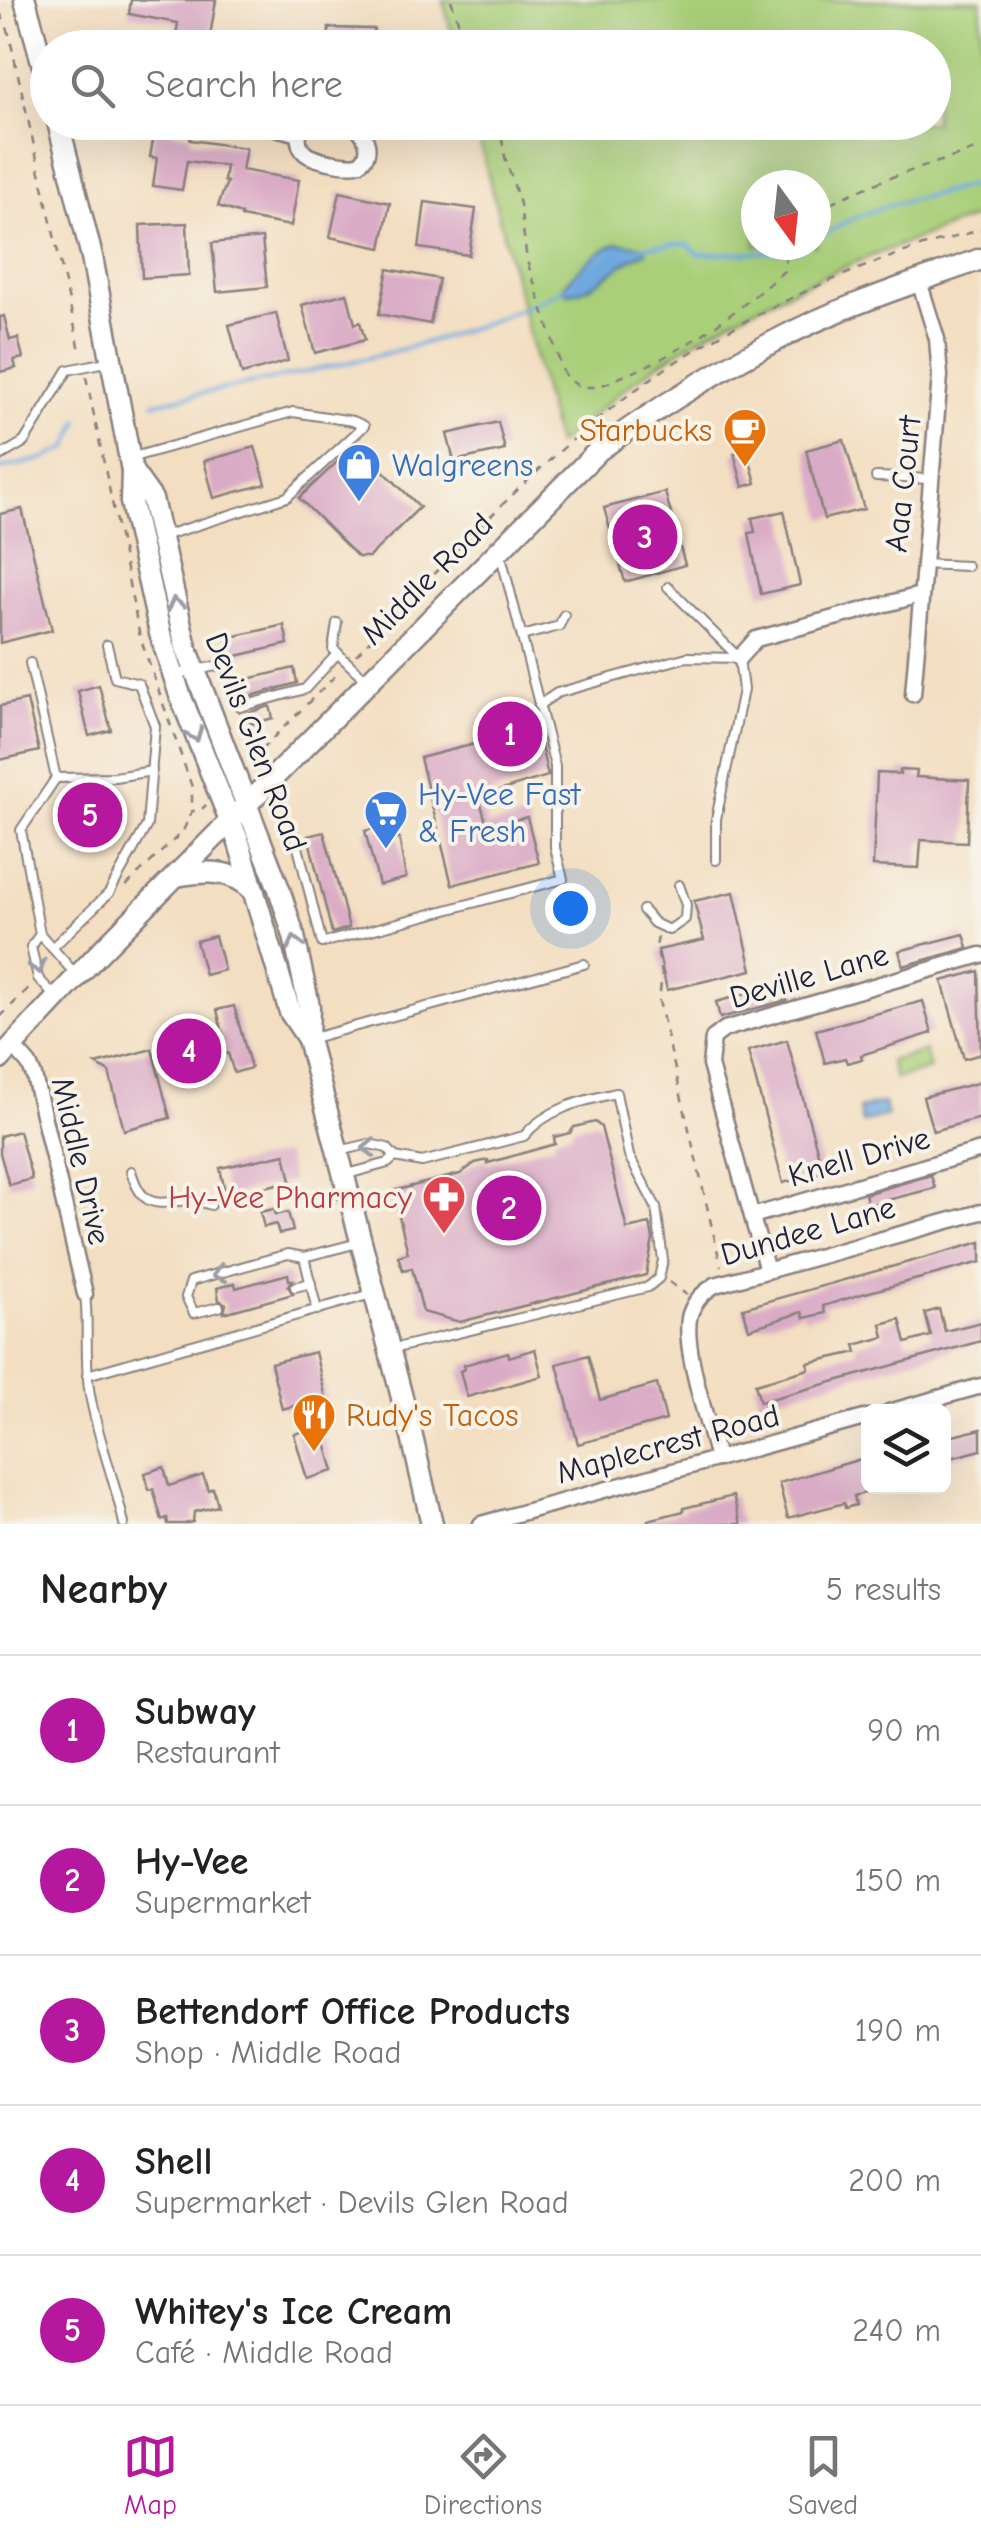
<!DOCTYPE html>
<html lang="en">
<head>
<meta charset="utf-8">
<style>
	:root { --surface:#fff; --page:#f2f2f2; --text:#222; --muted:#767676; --line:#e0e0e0; --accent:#b5179e }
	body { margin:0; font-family:"Comic Neue",sans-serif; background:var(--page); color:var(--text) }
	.controls { position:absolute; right:30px; bottom:30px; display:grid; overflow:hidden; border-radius:15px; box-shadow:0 10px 40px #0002 }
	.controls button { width:90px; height:90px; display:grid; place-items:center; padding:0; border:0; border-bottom:2px solid var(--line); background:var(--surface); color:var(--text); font:50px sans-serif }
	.compass { position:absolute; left:741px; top:170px; width:90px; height:90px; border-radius:50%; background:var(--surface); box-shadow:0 10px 40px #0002; rotate:165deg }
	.you { position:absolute; left:570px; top:908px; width:35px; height:35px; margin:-25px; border:8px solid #fff; border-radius:50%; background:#1a73e8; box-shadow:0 0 0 15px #1a73e833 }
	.badge { display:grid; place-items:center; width:65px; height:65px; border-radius:50%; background:var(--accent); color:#fff; font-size:32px; font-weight:700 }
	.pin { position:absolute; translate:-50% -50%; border:5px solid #fff; box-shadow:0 2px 10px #0006 }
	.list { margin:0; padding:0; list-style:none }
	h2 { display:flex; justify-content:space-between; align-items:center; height:130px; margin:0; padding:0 40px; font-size:42px }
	h2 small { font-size:32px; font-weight:400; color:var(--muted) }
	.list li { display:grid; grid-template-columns:65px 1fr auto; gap:30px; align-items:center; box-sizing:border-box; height:150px; padding:0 40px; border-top:2px solid var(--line) }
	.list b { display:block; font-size:38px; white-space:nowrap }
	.list p { margin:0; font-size:32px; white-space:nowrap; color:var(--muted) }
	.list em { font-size:32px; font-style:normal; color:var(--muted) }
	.icon { flex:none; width:55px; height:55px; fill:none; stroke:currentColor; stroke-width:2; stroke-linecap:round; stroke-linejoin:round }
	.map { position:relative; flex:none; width:981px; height:1524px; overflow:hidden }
	.search { position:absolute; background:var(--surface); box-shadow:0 10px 40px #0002; left:30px; right:30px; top:30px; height:110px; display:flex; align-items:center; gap:25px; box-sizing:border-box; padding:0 35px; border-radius:55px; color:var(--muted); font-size:38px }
	.sheet { height:880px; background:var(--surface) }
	nav { display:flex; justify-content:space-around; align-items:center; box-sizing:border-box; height:140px; border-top:2px solid var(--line); background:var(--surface); font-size:28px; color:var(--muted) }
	nav a { display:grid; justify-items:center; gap:5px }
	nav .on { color:var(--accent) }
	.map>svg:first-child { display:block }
	.green { fill:#a9cf79; stroke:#66785a; stroke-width:2.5; fill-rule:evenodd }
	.water { fill:#70a9df; stroke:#49668d; stroke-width:2.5 }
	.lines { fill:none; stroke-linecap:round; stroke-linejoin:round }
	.stream { stroke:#70a9df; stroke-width:4 }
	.building { fill:#daabc6 }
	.lane-casing { stroke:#8a807e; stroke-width:12 }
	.street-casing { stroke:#8a807e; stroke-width:19 }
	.secondary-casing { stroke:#8a807e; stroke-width:25 }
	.path { stroke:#8a807e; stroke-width:2.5; stroke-dasharray:8 8; stroke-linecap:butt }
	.lane { stroke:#fff; stroke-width:8 }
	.street { stroke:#fff; stroke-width:14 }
	.secondary { stroke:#fff; stroke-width:20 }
	.oneway { stroke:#9c9ca7 }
	.labels { text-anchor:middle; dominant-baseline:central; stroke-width:8; stroke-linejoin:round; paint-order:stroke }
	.food-label { font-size:32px; fill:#c56008; stroke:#f7f3e8; text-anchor:end }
	.shop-label { font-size:32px; fill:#366cbe; stroke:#f7f3e8; text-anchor:start }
	.street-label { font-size:32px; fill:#22223b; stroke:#f7f3e8 }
	.health-label { font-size:32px; fill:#be3a42; stroke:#f7f3e8; text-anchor:end }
</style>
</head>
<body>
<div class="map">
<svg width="981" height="1524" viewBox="0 0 981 1524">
	<rect width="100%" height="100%" fill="#f7f3e8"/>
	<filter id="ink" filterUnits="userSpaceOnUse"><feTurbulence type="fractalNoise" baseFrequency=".01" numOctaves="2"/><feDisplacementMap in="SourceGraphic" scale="20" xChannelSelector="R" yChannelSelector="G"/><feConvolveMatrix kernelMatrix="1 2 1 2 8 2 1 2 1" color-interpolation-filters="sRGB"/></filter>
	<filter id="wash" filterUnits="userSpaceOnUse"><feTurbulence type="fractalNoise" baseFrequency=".0048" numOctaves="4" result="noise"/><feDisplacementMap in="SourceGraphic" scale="40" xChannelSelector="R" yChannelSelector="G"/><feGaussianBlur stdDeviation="2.25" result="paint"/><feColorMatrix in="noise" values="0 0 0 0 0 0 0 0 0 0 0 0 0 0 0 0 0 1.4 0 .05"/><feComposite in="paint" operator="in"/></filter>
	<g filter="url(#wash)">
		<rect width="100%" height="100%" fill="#f3dec1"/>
		<g class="green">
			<path d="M 443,0 L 981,0 L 981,215 C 864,257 742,303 640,377 C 611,398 585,423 557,445 L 475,123 L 934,122 L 934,48 L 455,47 ZM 756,185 L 816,185 L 816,245 L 756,245 Z"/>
			<polygon points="925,1051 930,1069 895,1079 890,1061"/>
		</g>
		<g class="water">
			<path d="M 618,243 L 644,246 L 646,252 C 617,262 597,292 567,293 L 563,287 C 578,269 597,251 618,243 Z"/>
			<polygon points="884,1103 887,1116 862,1123 859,1109"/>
		</g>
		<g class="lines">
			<g class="stream">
				<polyline points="816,239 852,219 882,207 981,183"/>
				<polyline points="641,247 687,243 698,254 797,251 807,245"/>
				<path d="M 154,403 C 285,376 450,350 567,287"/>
				<polyline points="0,469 43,459 68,448 79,420"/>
			</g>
		</g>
		<g id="blocks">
			<g class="building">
				<polygon points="131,0 216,0 208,48 174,48 178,23 129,14"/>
				<polygon points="329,28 374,29 373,48 328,48"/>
				<polygon points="155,129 191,135 190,140 246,148 242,170 299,180 291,226 241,217 241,214 218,206 227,182 224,181 226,166 187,161 182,190 153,186 157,158 150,157"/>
				<polygon points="340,192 390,203 381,248 330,237"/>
				<polygon points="425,202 476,209 469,255 419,248"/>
				<polygon points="187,223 189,275 142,278 140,225"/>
				<polygon points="262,238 267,287 217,292 212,243"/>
				<polygon points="388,269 439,279 430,324 379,314"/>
				<polygon points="347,293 355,324 360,322 365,340 315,353 302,305"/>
				<polygon points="276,313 288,361 242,374 229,325"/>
				<polygon points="4,316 10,340 18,338 23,358 14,360 16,368 0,372 0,317"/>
				<polygon points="498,422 505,450 454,461 447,434"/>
				<polygon points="844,440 864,509 824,519 806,450"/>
				<polygon points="356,444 420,507 369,557 358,557 299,498"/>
				<polygon points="255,447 266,484 214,498 204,461"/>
				<polygon points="747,450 756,483 743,487 734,453"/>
				<polygon points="665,492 685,565 625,582 604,508"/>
				<polygon points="22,509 52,630 0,643 0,514"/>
				<polygon points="784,511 800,585 761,594 749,533 755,532 752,518"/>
				<polygon points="284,625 288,644 232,657 227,638"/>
				<polygon points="294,668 297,683 248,697 244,680"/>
				<polygon points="99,685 111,730 89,736 78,691"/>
				<polygon points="27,700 39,751 0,760 0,706"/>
				<polygon points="270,706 273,718 251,724 248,713"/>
				<polygon points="537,728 548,776 479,797 487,826 527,817 539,863 452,885 420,758"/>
				<polygon points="900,770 917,771 916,777 969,780 967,842 921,840 919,868 873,866 877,773 900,774"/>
				<polygon points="87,791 106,801 99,814 106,817 94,840 70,828"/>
				<polygon points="392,824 396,839 399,838 406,878 379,885 365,831"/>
				<polygon points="324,832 349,928 332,933 308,836"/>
				<polygon points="734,892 752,970 667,990 658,950 704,940 694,901"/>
				<polygon points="964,934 968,948 903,966 899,951"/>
				<polygon points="215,936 224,970 205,975 196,941"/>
				<polygon points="979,971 981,1054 964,1059 942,981"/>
				<polygon points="783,984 787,1000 720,1018 716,1002"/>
				<polygon points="923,1001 932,1033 861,1055 862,1059 847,1063 845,1058 825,1063 816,1030"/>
				<polygon points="234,1006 251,1068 234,1073 228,1053 201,1060 204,1067 185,1072 174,1032 193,1027 196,1041 223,1034 217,1010"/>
				<polygon points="787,1040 823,1172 783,1183 748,1051"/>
				<polygon points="152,1049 170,1118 124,1130 109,1072 96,1064"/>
				<polygon points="981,1082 981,1118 933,1131 923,1097"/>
				<polygon points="595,1122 601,1127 627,1229 650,1224 653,1239 646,1275 460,1322 423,1312 412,1268 403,1270 398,1256 408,1253 393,1191 460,1174 475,1163 488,1160 488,1163 555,1144 554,1137 570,1133 574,1127"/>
				<polygon points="19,1131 32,1179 9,1185 0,1153 0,1136"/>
				<polygon points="285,1154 291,1181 226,1196 220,1168"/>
				<polygon points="931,1175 935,1188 868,1205 865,1194"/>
				<polygon points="274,1209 276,1215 288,1212 293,1231 279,1234 276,1224 264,1227 260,1212"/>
				<polygon points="981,1242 981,1262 862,1294 823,1306 825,1313 804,1318 802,1312 749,1329 743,1308"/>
				<polygon points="288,1274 289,1280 293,1280 288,1286 293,1294 224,1313 226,1304 219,1300 217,1288 235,1283 236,1288"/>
				<polygon points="939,1309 945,1331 981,1322 981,1341 760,1402 755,1384 809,1369 808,1363 857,1352 855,1345 884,1337 881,1324 900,1319 906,1343 931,1336 925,1313"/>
				<polygon points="535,1349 542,1376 467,1397 460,1371 465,1369 464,1365 508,1352 509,1357"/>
				<polygon points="315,1352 326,1398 282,1409 271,1363"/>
				<polygon points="588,1355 600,1400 657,1384 666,1420 578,1444 557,1364"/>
				<polygon points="321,1426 334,1471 307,1479 294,1434"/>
				<polygon points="981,1429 981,1450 951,1458 945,1438"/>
				<polygon points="868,1457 868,1492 854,1496 856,1505 845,1508 844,1503 788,1518 779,1483"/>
				<polygon points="164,1467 169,1486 203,1475 208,1490 213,1488 218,1506 194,1512 193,1522 184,1524 168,1524 167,1518 162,1520 153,1489 149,1490 145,1473"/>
				<polygon points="733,1496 741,1524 648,1524 648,1520 684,1511 684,1508"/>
			</g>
		</g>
	</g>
	<g filter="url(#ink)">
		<use href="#blocks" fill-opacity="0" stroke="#8a807e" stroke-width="2.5"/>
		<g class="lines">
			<defs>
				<g id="lane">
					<polyline points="0,456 24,442 68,370 111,361"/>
					<polyline points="130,458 293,412 353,421 364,426 287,497 163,536"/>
					<polyline points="876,477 932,479"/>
					<polyline points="922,564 967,566"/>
					<polyline points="668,587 739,658 743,690 716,819 716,860"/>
					<polyline points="337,623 333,649 365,679"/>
					<polyline points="522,636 559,626 564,615"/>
					<polyline points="30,663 56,778"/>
					<polyline points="174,675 225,664 240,707 305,689 338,653"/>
					<polyline points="539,705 557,693 687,657 739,658"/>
					<polyline points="295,835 322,943 563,879 555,848 555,766 500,552"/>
					<polyline points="643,910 654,923 669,930 685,919 686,905 679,885"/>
					<polyline points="40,934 31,947 38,978 56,998"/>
					<polyline points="52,948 109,893 147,825 155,726 139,684 115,678 107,645"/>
					<polyline points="77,976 40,934 21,830 56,778 115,777 152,771"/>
					<polyline points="309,1039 584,964"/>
					<path d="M 339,1151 L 369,1144 L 387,1148 L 395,1157 L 422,1162 L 524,1136 C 547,1108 582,1101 616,1093 L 629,1156 L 656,1207 L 663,1260 L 659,1278 L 648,1287 L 392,1349"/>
					<path d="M 131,1171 C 147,1226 172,1189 211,1205"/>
					<polyline points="344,1175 388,1163 395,1157"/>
					<polyline points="295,1287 311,1283"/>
					<path d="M 85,1294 C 89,1328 84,1361 90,1395 C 98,1439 115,1480 124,1524"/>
					<polyline points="219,1307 194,1313 186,1297 191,1281 288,1254 304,1257"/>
					<polyline points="317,1310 304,1257 358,1243"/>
					<polyline points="87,1375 375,1293"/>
				</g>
				<g id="street">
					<polyline points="254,122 298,134"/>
					<path d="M 300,122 C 298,132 297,146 305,153 C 312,160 352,168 360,163 C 376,150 363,131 351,122"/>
					<polyline points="739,658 756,639 920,595"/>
					<polyline points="913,694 940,376 937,339 919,281"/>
					<polyline points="13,1046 29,1064 34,1076 85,1294"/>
					<polyline points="752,1216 981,1150"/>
					<polyline points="767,1271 710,1065 713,1038 725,1029 981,955"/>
					<polyline points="889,1412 981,1386"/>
					<path d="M 717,1459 C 709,1424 681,1345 690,1314 C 695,1300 703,1293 715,1285 L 981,1212"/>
					<polyline points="481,1524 868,1417"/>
				</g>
				<g id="secondary">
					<polyline points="25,0 48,84"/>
					<polyline points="58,122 92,257 132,471 131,502 160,633 180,695 239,843 290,1012 308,1039"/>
					<polyline points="132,471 152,499 186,647 279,889 294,936 309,1006 308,1039 410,1428 432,1524"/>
					<path d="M 176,876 C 205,871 232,868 254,891"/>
					<path d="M 0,1059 L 100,952 L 599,450 C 655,410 713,373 775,341 C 840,306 912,284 981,259"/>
				</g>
			</defs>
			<use href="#lane" class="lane-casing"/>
			<use href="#street" class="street-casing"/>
			<use href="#secondary" class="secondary-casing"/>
			<g class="path">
				<polyline points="451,0 467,48"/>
				<polyline points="0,13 8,30 81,355"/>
				<path d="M 499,122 L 505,157 L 520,204 L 527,261 L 563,372 C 569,381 577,387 589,387 C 601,388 615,379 626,375 C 685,351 736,313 784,271 L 787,245"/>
				<polyline points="816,209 886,179 981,148"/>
				<polyline points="86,377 140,637 192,787 192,809"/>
				<path d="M 356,655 C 463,544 568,426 701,346 C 769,306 847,270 923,246 C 942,240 962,236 981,229"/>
				<polyline points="250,761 340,671"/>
				<polyline points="126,886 183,831 192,811 200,811 206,805"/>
				<polyline points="658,937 656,947 662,973 659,1001 721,1266"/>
				<polyline points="0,1017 31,986"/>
				<polyline points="669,1282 687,1295"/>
			</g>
			<use href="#lane" class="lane"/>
			<use href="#street" class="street"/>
			<use href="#secondary" class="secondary"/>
		</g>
		<defs><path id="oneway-chevron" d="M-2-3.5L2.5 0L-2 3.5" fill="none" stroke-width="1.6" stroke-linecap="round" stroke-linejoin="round" transform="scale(2.5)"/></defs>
		<g class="oneway">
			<use href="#oneway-chevron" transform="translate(175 604) rotate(-104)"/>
			<use href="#oneway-chevron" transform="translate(195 735) rotate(68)"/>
			<use href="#oneway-chevron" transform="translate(295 943) rotate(-103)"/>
			<use href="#oneway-chevron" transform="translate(38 967) rotate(72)"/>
			<use href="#oneway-chevron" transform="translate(369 1148) rotate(179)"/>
			<use href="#oneway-chevron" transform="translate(219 1274) rotate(164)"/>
		</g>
	</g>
	<defs>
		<symbol id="cafe-pin" viewBox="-11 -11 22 30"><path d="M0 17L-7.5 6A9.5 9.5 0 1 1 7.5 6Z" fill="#e8710a" stroke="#f7f3e8"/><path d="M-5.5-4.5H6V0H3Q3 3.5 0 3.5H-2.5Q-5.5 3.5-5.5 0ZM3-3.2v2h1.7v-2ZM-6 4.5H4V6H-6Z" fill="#fff"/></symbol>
		<symbol id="shop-pin" viewBox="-11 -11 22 30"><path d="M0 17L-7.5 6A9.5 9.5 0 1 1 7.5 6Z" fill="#3f7fe0" stroke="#f7f3e8"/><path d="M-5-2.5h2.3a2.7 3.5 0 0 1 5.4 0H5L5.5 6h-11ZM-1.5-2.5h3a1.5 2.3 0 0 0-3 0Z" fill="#fff"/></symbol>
		<symbol id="supermarket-pin" viewBox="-11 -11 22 30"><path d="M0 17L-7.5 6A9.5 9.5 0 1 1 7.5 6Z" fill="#3f7fe0" stroke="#f7f3e8"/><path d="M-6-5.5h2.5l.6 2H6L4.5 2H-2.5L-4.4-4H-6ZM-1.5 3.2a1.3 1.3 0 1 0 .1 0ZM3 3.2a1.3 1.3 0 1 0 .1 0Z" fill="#fff"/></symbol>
		<symbol id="pharmacy-pin" viewBox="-11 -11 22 30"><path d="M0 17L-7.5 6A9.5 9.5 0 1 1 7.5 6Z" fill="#e0444e" stroke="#f7f3e8"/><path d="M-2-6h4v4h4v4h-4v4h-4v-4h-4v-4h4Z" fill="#fff"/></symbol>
		<symbol id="restaurant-pin" viewBox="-11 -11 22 30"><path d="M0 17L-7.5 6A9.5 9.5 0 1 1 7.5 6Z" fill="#e8710a" stroke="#f7f3e8"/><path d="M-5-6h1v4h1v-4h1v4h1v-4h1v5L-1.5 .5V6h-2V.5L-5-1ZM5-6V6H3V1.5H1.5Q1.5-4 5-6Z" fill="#fff"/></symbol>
	</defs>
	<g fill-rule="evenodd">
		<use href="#cafe-pin" x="720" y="405" width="50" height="68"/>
		<use href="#shop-pin" x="334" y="440" width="50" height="68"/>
		<use href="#supermarket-pin" x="361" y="787" width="50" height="68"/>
		<use href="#pharmacy-pin" x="419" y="1172" width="50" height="68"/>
		<use href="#restaurant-pin" x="289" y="1390" width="50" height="68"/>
	</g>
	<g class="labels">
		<g class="food-label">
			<text x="712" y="430">Starbucks</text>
			<text x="346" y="1415" text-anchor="start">Rudy's Tacos</text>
		</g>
		<g class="shop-label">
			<text x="392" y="465">Walgreens</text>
			<text x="418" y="794">Hy-Vee Fast<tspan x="418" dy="37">&amp; Fresh</tspan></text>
		</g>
		<g class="street-label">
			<text transform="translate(903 484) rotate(-84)">Aaa Court</text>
			<text transform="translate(427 579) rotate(-45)">Middle Road</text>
			<text transform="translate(256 742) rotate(69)">Devils Glen Road</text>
			<text transform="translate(809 976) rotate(-16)">Deville Lane</text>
			<text transform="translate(859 1157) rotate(-16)">Knell Drive</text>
			<text transform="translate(81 1161) rotate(77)">Middle Drive</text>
			<text transform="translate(808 1231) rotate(-16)">Dundee Lane</text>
			<text transform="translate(668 1444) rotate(-15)">Maplecrest Road</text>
		</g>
		<g class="health-label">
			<text x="412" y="1197">Hy-Vee Pharmacy</text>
		</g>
	</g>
</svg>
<div class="controls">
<button><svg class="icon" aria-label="layers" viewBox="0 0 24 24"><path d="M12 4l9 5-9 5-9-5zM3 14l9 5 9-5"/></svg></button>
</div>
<svg class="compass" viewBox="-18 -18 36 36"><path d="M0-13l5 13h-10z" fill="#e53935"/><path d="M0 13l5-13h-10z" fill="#767676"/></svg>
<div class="you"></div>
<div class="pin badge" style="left:510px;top:734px">1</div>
<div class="pin badge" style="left:509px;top:1208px">2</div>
<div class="pin badge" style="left:645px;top:537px">3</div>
<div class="pin badge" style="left:189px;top:1051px">4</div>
<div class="pin badge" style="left:90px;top:815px">5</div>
<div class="search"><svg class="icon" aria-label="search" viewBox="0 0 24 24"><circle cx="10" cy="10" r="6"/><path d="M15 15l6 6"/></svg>Search here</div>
</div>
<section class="sheet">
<h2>Nearby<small>5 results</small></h2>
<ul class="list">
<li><span class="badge">1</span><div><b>Subway</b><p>Restaurant</p></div><em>90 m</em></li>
<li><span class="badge">2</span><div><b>Hy-Vee</b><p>Supermarket</p></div><em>150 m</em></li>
<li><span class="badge">3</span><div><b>Bettendorf Office Products</b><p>Shop · Middle Road</p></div><em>190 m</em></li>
<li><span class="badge">4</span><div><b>Shell</b><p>Supermarket · Devils Glen Road</p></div><em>200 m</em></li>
<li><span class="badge">5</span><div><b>Whitey's Ice Cream</b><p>Café · Middle Road</p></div><em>240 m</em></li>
</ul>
</section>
<nav>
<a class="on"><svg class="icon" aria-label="map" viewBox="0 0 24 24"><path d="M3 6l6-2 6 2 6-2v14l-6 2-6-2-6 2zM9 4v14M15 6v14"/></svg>Map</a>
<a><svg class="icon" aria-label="directions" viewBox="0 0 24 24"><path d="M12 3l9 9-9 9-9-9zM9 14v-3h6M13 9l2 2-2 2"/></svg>Directions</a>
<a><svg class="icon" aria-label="saved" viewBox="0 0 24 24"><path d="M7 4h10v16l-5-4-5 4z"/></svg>Saved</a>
</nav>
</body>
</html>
